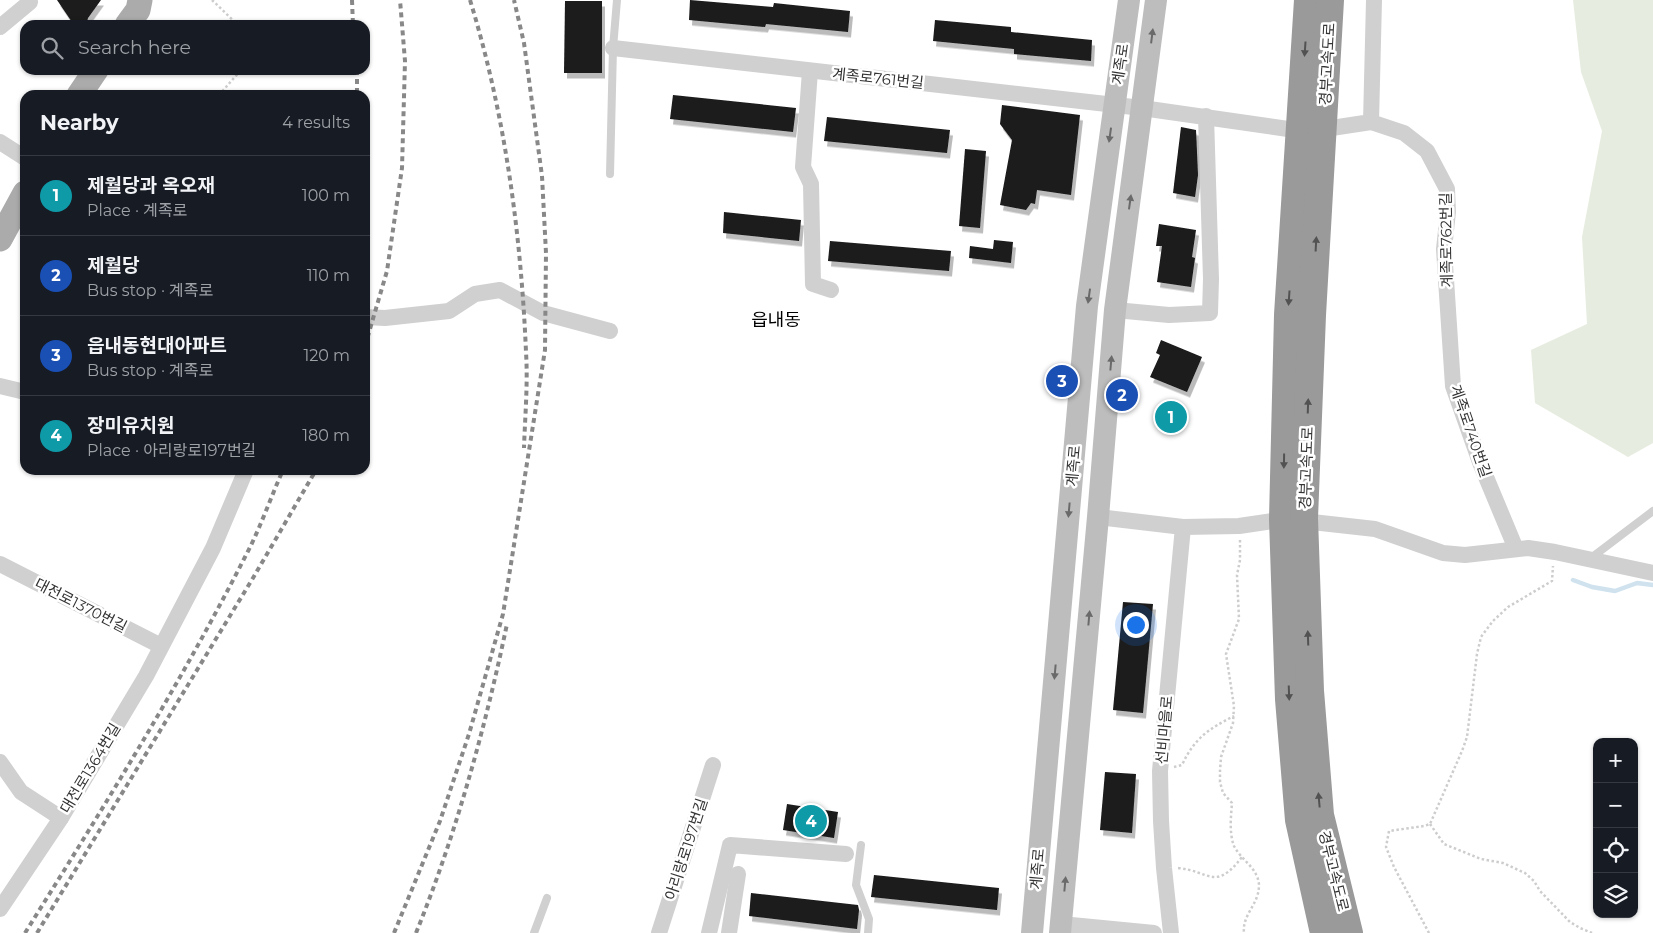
<!DOCTYPE html>
<html lang="en">
<head>
<meta charset="utf-8">
<style>
	:root { --surface:#171b24; --page:#20242c; --text:#f1f3f6; --muted:#9ea1a6; --line:#363941; --accent:#e63946 }
	body { margin:0; font-family:Montserrat,"Noto Sans KR",sans-serif; background:var(--page); color:var(--text) }
	.controls { position:absolute; right:15px; bottom:15px; display:grid; overflow:hidden; border-radius:10px; box-shadow:0 1px 4px #0004 }
	.controls button { width:45px; height:45px; display:grid; place-items:center; padding:0; border:0; border-bottom:1px solid var(--line); background:var(--surface); color:var(--text); font:25px sans-serif }
	.you { position:absolute; left:1135px; top:624px; width:18px; height:18px; margin:-12px; border:4px solid #fff; border-radius:50%; background:#1a73e8; box-shadow:0 0 0 8px #1a73e833 }
	.badge { display:grid; place-items:center; width:32px; height:32px; border-radius:50%; background:var(--accent); color:#fff; font-size:16px; font-weight:700 }
	.pin { position:absolute; translate:-50% -50%; border:2px solid #fff; box-shadow:0 1px 5px #0006 }
	.list { margin:0; padding:0; list-style:none }
	h2 { display:flex; justify-content:space-between; align-items:center; height:65px; margin:0; padding:0 20px; font-size:21px }
	h2 small { font-size:16px; font-weight:400; color:var(--muted) }
	.list li { display:grid; grid-template-columns:32px 1fr auto; gap:15px; align-items:center; box-sizing:border-box; height:80px; padding:0 20px; border-top:1px solid var(--line) }
	.list b { display:block; font-size:19px; white-space:nowrap }
	.list p { margin:0; font-size:16px; white-space:nowrap; color:var(--muted) }
	.list em { font-size:16px; font-style:normal; color:var(--muted) }
	.icon { flex:none; width:28px; height:28px; fill:none; stroke:currentColor; stroke-width:2; stroke-linecap:round; stroke-linejoin:round }
	.map { position:relative; flex:none; width:1653px; height:933px; overflow:hidden }
	.search { position:absolute; background:var(--surface); box-shadow:0 1px 4px #0004; left:20px; top:20px; width:350px; height:55px; display:flex; align-items:center; gap:12px; box-sizing:border-box; padding:0 18px; border-radius:15px; color:var(--muted); font-size:19px }
	.panel { position:absolute; background:var(--surface); box-shadow:0 1px 4px #0004; left:20px; top:90px; width:350px; height:385px; border-radius:15px }
	.map>svg:first-child { display:block }
	.green { fill:#e6ecdf }
	.lines { fill:none; stroke-linecap:round; stroke-linejoin:round }
	.stream { stroke:#cfe2ee; stroke-width:4.5 }
	.building { fill:#1a1a1a; filter:url(#shadow) }
	.path { stroke:#cdcdcd; stroke-width:2.5; stroke-dasharray:2.5 2.5; stroke-linecap:butt }
	.lane { stroke:#d0d0d0; stroke-width:8 }
	.street { stroke:#d0d0d0; stroke-width:16 }
	.secondary { stroke:#bdbdbd; stroke-width:22 }
	.primary { stroke:#ababab; stroke-width:25 }
	.highway { stroke:#9a9a9a; stroke-width:28 }
	.rail { stroke:#888; stroke-width:4; stroke-dasharray:5 4; stroke-linecap:butt }
	.oneway { fill:#6a6a6a }
	.oneway2 { fill:#525252 }
	.labels { text-anchor:middle; dominant-baseline:central; stroke-width:5; stroke-linejoin:round; paint-order:stroke }
	.street-label { font-size:15px; fill:#333; stroke:#fff }
	.quarter-label { font-size:18px; fill:#000; stroke:#fff }
</style>
</head>
<body>
<div class="map">
<svg width="1653" height="933" viewBox="0 0 1653 933">
	<defs>
		<filter id="shadow"><feDropShadow dx="3" dy="5.5" stdDeviation="0" flood-color="#0004"/></filter>
	</defs>
	<rect width="100%" height="100%" fill="#fff"/>
	<polygon class="green" points="1573,0 1653,0 1653,443 1628,457 1535,403 1531,350 1587,324 1582,237 1602,131 1581,72"/>
	<g class="lines">
		<polyline class="stream" points="1573,580 1592,587 1615,591 1637,583 1653,585"/>
	</g>
	<g class="building">
		<polygon points="57,0 101,0 88,18 86,25 74,25"/>
		<polygon points="690,0 773,7 774,3 850,11 848,32 766,24 765,27 689,20"/>
		<polygon points="565,1 602,1 602,73 564,73"/>
		<polygon points="935,20 1011,27 1011,32 1092,40 1091,61 1014,54 1014,49 933,41"/>
		<polygon points="673,95 796,108 793,132 670,119"/>
		<polygon points="1002,105 1080,115 1071,195 1037,190 1035,204 1031,203 1026,210 1000,205 1012,140 1000,124"/>
		<polygon points="827,117 950,130 947,153 824,141"/>
		<polygon points="1181,127 1196,130 1198,175 1195,197 1173,193"/>
		<polygon points="965,149 986,151 980,228 959,226"/>
		<polygon points="724,212 801,220 799,241 723,233"/>
		<polygon points="1159,224 1196,230 1192,257 1195,258 1191,287 1157,282 1162,246 1156,246"/>
		<polygon points="994,240 1013,242 1011,263 969,258 970,246 993,249"/>
		<polygon points="830,241 951,251 949,271 828,261"/>
		<polygon points="1161,340 1202,357 1187,392 1150,377 1160,355 1156,353"/>
		<polygon points="1123,602 1153,604 1143,713 1113,710"/>
		<polygon points="1105,772 1136,774 1132,833 1100,830"/>
		<polygon points="787,804 838,812 834,838 783,830"/>
		<polygon points="874,875 999,888 997,910 871,897"/>
		<polygon points="751,893 858,905 859,910 857,929 749,916"/>
	</g>
	<g class="lines">
		<g class="path">
			<polyline points="212,0 238,25"/>
			<polyline points="219,95 241,70"/>
			<path d="M 1240,540 L 1240,560 L 1237,575 L 1239,619 L 1226,654 L 1234,706 L 1233,723 L 1221,757 L 1220,771 L 1220,782 L 1223,793 L 1232,803 C 1231,816 1229,833 1234,846 C 1241,860 1258,868 1259,885 C 1259,905 1242,914 1244,933"/>
			<path d="M 1174,767 L 1182,765 C 1194,739 1208,729 1234,716"/>
			<polyline points="1430,824 1444,844 1481,859 1503,863 1525,873 1534,881 1540,891 1570,922 1580,928 1592,933"/>
			<path d="M 1178,868 C 1210,871 1215,892 1242,857"/>
			<polyline points="1429,933 1394,867 1386,847 1389,831 1424,826 1430,824 1462,751 1467,737 1477,654 1481,637 1493,621 1508,607 1552,581 1553,566"/>
		</g>
		<g class="lane">
			<polyline points="610,174 613,48 617,0"/>
			<polyline points="1591,558 1653,511"/>
			<polyline points="861,845 856,885 869,919 868,933"/>
			<polyline points="534,933 547,898"/>
		</g>
		<g class="street">
			<polyline points="0,27 30,2"/>
			<polyline points="613,48 1142,108 1288,129"/>
			<polyline points="810,71 803,167 811,184 813,284 831,290"/>
			<polyline points="1371,122 1404,133 1427,151 1447,189 1448,212 1444,249 1453,386 1481,465 1516,549"/>
			<polyline points="1325,129 1371,122 1374,0"/>
			<polyline points="0,142 25,158"/>
			<polyline points="1115,310 1169,315 1210,313 1211,279 1206,116"/>
			<polyline points="365,317 385,318 449,311 475,294 500,290 543,313 610,331"/>
			<polyline points="0,386 25,392"/>
			<polyline points="1098,517 1183,527 1239,526 1273,521"/>
			<polyline points="1312,522 1375,529 1443,553 1465,555 1528,548 1555,552 1653,573"/>
			<polyline points="0,564 161,646"/>
			<polyline points="0,762 21,792 61,818"/>
			<polyline points="0,909 61,818 146,676 213,548 246,470"/>
			<polyline points="1061,924 1154,933"/>
			<polyline points="659,933 713,765"/>
			<polyline points="709,933 730,845 846,854"/>
			<polyline points="729,933 738,874"/>
			<polyline points="1171,933 1164,868 1161,821 1160,771 1183,527"/>
		</g>
		<g class="secondary">
			<polyline points="1032,933 1087,306 1129,0"/>
			<polyline points="1060,933 1098,517 1115,310 1156,0"/>
		</g>
		<g class="primary">
			<polyline points="127,25 138,10 140,0"/>
			<polyline points="79,95 96,70"/>
			<polyline points="0,239 25,193"/>
		</g>
		<g class="highway">
			<polyline points="1308,0 1288,315 1283,519 1289,699 1299,820 1324,933"/>
			<polyline points="1330,0 1312,315 1304,518 1310,691 1320,815 1349,933"/>
		</g>
		<g class="rail">
			<polyline points="352,0 353,25"/>
			<path d="M 470,0 C 505,114 521,234 526,352 C 528,384 525,416 524,448"/>
			<polyline points="357,70 357,95"/>
			<polyline points="365,346 387,271 402,168 405,61 400,0"/>
			<path d="M 25,933 C 102,810 179,686 245,557 C 260,529 270,499 283,470"/>
			<polyline points="37,933 253,578 316,470"/>
			<polyline points="394,933 440,821 469,734 503,614 545,350 546,253 542,176 524,43 514,0"/>
			<path d="M 416,933 C 456,834 485,729 507,624"/>
		</g>
	</g>
	<defs><path id="oneway-solid" d="M-6-.8H1V-3.2L6.5 0L1 3.2V.8H-6Z" transform="scale(1.25)"/></defs>
	<g class="oneway">
		<use href="#oneway-solid" transform="translate(1152 36) rotate(-83)"/>
		<use href="#oneway-solid" transform="translate(1110 135) rotate(98)"/>
		<use href="#oneway-solid" transform="translate(1130 202) rotate(-82)"/>
		<use href="#oneway-solid" transform="translate(1089 296) rotate(98)"/>
		<use href="#oneway-solid" transform="translate(1111 363) rotate(-85)"/>
		<use href="#oneway-solid" transform="translate(1069 510) rotate(95)"/>
		<use href="#oneway-solid" transform="translate(1089 618) rotate(-85)"/>
		<use href="#oneway-solid" transform="translate(1055 672) rotate(95)"/>
		<use href="#oneway-solid" transform="translate(1065 884) rotate(-85)"/>
	</g>
	<g class="oneway2">
		<use href="#oneway-solid" transform="translate(1305 49) rotate(94)"/>
		<use href="#oneway-solid" transform="translate(1316 244) rotate(-87)"/>
		<use href="#oneway-solid" transform="translate(1289 298) rotate(94)"/>
		<use href="#oneway-solid" transform="translate(1308 406) rotate(-88)"/>
		<use href="#oneway-solid" transform="translate(1284 461) rotate(91)"/>
		<use href="#oneway-solid" transform="translate(1308 638) rotate(-92)"/>
		<use href="#oneway-solid" transform="translate(1289 693) rotate(88)"/>
		<use href="#oneway-solid" transform="translate(1319 800) rotate(-95)"/>
	</g>
	<g class="labels">
		<g class="street-label">
			<text transform="translate(1120 64) rotate(-82)">계족로</text>
			<text transform="translate(1327 64) rotate(-87)">경부고속도로</text>
			<text transform="translate(878 78) rotate(6)">계족로761번길</text>
			<text transform="translate(1446 240) rotate(-91)">계족로762번길</text>
			<text transform="translate(1471 431) rotate(71)">계족로740번길</text>
			<text transform="translate(1073 466) rotate(-85)">계족로</text>
			<text transform="translate(1306 468) rotate(-88)">경부고속도로</text>
			<text transform="translate(81 605) rotate(27)">대전로1370번길</text>
			<text transform="translate(1164 730) rotate(-85)">선비마을로</text>
			<text transform="translate(90 768) rotate(-59)">대전로1364번길</text>
			<text transform="translate(686 849) rotate(-72)">아리랑로197번길</text>
			<text transform="translate(1037 869) rotate(-85)">계족로</text>
			<text transform="translate(1334 871) rotate(76)">경부고속도로</text>
		</g>
		<g class="quarter-label">
			<text x="776" y="320">읍내동</text>
		</g>
	</g>
</svg>
<div class="controls">
<button>+</button>
<button>−</button>
<button><svg class="icon" aria-label="locate" viewBox="0 0 24 24"><circle cx="12" cy="12" r="6"/><path d="M12 2v4M12 18v4M2 12h4M18 12h4"/></svg></button>
<button><svg class="icon" aria-label="layers" viewBox="0 0 24 24"><path d="M12 4l9 5-9 5-9-5zM3 14l9 5 9-5"/></svg></button>
</div>
<div class="you"></div>
<div class="pin badge" style="left:1171px;top:417px;background:#0f9aa8">1</div>
<div class="pin badge" style="left:1122px;top:395px;background:#1a4fb4">2</div>
<div class="pin badge" style="left:1062px;top:381px;background:#1a4fb4">3</div>
<div class="pin badge" style="left:811px;top:821px;background:#0f9aa8">4</div>
<div class="search"><svg class="icon" aria-label="search" viewBox="0 0 24 24"><circle cx="10" cy="10" r="6"/><path d="M15 15l6 6"/></svg>Search here</div>
<section class="panel">
<h2>Nearby<small>4 results</small></h2>
<ul class="list">
<li><span class="badge" style="background:#0f9aa8">1</span><div><b>제월당과 옥오재</b><p>Place · 계족로</p></div><em>100 m</em></li>
<li><span class="badge" style="background:#1a4fb4">2</span><div><b>제월당</b><p>Bus stop · 계족로</p></div><em>110 m</em></li>
<li><span class="badge" style="background:#1a4fb4">3</span><div><b>읍내동현대아파트</b><p>Bus stop · 계족로</p></div><em>120 m</em></li>
<li><span class="badge" style="background:#0f9aa8">4</span><div><b>장미유치원</b><p>Place · 아리랑로197번길</p></div><em>180 m</em></li>
</ul>
</section>
</div>
</body>
</html>
